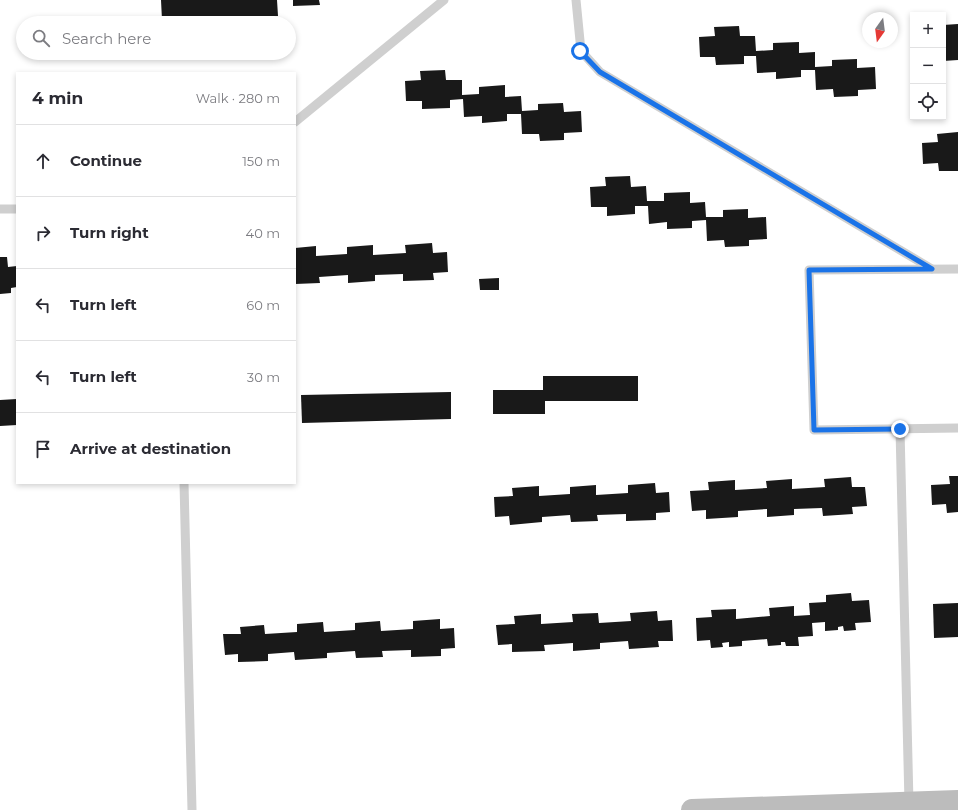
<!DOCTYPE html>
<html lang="en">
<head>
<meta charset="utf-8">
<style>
	:root { --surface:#fff; --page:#f7f7f7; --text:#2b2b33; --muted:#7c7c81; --line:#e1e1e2 }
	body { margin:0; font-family:Montserrat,sans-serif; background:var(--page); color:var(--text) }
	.controls { position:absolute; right:12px; top:12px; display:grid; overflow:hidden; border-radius:0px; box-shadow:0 2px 6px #0003 }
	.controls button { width:36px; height:36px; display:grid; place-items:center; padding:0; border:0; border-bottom:1px solid var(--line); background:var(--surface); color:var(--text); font:20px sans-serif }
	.compass { position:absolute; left:862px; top:12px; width:36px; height:36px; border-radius:50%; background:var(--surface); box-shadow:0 2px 6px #0003; rotate:194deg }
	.stop { position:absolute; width:12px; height:12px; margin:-9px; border:3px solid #1a73e8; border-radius:50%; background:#fff }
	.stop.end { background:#1a73e8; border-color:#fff; box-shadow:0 1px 4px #0008 }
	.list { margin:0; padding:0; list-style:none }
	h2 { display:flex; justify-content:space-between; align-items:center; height:52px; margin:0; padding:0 16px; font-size:17px }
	h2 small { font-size:13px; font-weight:400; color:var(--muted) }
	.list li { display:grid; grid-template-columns:26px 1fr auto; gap:12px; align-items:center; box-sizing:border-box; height:72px; padding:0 16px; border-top:1px solid var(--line) }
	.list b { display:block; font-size:15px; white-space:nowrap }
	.list em { font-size:13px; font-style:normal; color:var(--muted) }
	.icon { flex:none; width:22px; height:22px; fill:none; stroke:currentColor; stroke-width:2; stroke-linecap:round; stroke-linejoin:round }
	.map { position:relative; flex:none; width:958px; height:810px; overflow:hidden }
	.search { position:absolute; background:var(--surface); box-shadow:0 2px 6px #0003; left:16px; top:16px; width:280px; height:44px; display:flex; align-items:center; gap:10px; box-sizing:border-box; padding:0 14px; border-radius:22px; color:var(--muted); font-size:15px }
	.panel { position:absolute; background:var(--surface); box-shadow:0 2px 6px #0003; left:16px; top:72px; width:280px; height:412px; border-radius:0px }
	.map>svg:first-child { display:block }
	.building { fill:#191919 }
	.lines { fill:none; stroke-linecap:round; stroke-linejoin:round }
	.service { stroke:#cfcfcf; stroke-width:9 }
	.secondary { stroke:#bcbcbc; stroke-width:22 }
	.route { stroke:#1a73e8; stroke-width:5 }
</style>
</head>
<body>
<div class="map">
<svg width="958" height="810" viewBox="0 0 958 810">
	<rect width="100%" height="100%" fill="#fff"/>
	<g class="building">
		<polygon points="161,0 277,0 278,16 262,17 262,23 234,23 234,16 205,17 206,23 178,23 177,19 162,20"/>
		<polygon points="293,0 319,0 320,5 293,6"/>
		<polygon points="958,24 958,60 943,61 943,25"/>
		<polygon points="739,26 740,36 755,36 756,51 773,50 773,43 799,42 799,53 815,52 815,67 832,66 832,60 857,59 857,68 875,67 876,89 858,90 858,96 834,97 833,89 816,90 815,70 801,70 801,77 776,79 776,72 757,73 756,56 744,56 744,64 716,65 715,57 700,57 699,37 715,36 714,27"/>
		<polygon points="445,70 446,80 462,80 462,95 479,94 479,87 505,85 505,97 521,96 522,111 538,110 538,104 563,103 564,112 581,111 582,132 564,133 564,140 540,141 539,134 522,134 521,114 507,114 507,121 482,123 482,116 464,117 463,99 450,100 450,108 422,109 422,101 406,101 405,81 421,80 420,71"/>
		<polygon points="958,132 958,171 939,171 938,163 923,164 922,143 938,142 937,134"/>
		<polygon points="630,176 631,187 646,186 647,201 664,201 664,193 690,192 690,203 705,202 706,217 723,217 723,210 748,209 748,218 766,217 767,239 749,240 749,246 725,247 724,240 707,241 706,220 692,221 692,228 667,229 667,222 649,224 648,206 635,206 635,214 607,216 607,207 591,207 590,187 606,186 605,177"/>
		<polygon points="432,243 433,253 447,252 448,272 433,273 434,280 403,281 403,274 375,275 375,281 348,283 348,275 319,277 320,283 295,284 295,248 316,246 316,256 347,254 347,247 373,245 373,255 406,253 405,245"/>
		<polygon points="0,257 7,257 8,267 17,266 17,287 11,288 11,293 0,294"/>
		<polygon points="499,278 499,290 480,290 479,279"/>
		<polygon points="543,376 638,376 638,401 545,401 545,414 493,414 493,390 543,390"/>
		<polygon points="451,392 451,419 302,423 301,395"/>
		<polygon points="17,399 17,425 0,426 0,400"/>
		<polygon points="949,476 958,476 958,512 947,513 946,504 932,505 931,485 950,484"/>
		<polygon points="851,477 852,487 865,487 867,506 852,507 853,514 823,516 822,508 794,509 794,515 767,517 767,509 738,511 738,517 706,519 706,510 692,511 690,491 709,490 708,482 735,480 735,490 767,488 766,481 792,479 792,489 825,487 824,479"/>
		<polygon points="655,483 656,493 669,492 670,512 656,513 656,520 626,521 626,514 597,515 598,521 571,522 570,515 542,517 542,522 510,525 509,516 495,517 494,497 513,496 512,488 539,486 539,496 570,494 570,487 596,485 596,495 628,493 628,485"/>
		<polygon points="851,593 852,601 869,600 871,622 855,623 856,630 844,631 843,626 838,627 838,630 825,631 825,622 812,623 813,636 798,637 799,646 786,646 785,642 781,642 781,645 768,646 767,639 742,641 742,646 729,647 729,642 722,643 723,647 711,648 710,640 697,641 696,618 712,617 711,610 736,609 736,619 770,616 769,608 794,606 794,616 810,615 809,603 826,602 826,595"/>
		<polygon points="958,603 958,637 934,638 933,604"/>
		<polygon points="657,611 658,621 672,620 673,641 658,641 659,647 629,649 628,641 600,643 600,649 573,651 573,643 544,645 545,651 512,652 512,644 498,645 496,625 515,624 514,616 541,614 541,624 573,622 572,614 598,613 599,623 631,621 630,613"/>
		<polygon points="440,619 440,629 454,628 455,648 441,649 441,656 411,657 411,650 382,651 383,657 356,658 355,651 327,653 327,658 295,660 294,652 268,654 268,661 238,662 238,654 225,655 223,634 241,634 240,627 264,625 265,634 297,632 297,624 323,622 324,632 355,630 355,623 380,621 381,631 413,629 413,621"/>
	</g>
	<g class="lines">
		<g class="service">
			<polyline points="576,0 581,51 600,72 932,269"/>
			<polyline points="295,122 444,0"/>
			<polyline points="0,209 17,209"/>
			<polyline points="958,269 809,270 814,430 958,428"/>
			<polyline points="900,429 909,803"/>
			<polyline points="184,483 192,810"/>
		</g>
		<polyline class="secondary" points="692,810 958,801"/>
	</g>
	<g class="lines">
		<polyline class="route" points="580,51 600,72 932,269 809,270 814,430 900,429"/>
	</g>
</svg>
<div class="controls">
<button>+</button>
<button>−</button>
<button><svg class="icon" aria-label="locate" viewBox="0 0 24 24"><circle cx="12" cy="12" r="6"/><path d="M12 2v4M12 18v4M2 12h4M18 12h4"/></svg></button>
</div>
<svg class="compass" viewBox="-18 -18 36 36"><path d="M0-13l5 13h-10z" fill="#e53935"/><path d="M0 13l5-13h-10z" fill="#7c7c81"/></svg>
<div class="stop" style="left:580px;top:51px"></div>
<div class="stop end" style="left:900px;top:429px"></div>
<div class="search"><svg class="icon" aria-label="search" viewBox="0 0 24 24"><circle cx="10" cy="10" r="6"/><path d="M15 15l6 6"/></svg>Search here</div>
<section class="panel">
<h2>4 min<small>Walk · 280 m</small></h2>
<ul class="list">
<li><svg class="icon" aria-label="ahead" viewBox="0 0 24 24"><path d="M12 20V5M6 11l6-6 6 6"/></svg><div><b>Continue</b></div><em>150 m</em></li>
<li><svg class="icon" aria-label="right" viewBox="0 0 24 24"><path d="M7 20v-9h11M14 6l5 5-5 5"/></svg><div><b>Turn right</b></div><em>40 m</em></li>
<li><svg class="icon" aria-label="left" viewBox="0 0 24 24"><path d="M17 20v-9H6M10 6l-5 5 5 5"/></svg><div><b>Turn left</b></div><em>60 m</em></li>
<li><svg class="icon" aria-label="left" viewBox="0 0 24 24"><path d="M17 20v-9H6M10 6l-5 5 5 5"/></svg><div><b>Turn left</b></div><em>30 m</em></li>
<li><svg class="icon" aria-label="arrive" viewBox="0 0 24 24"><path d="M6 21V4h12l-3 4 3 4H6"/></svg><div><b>Arrive at destination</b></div></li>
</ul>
</section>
</div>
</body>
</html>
